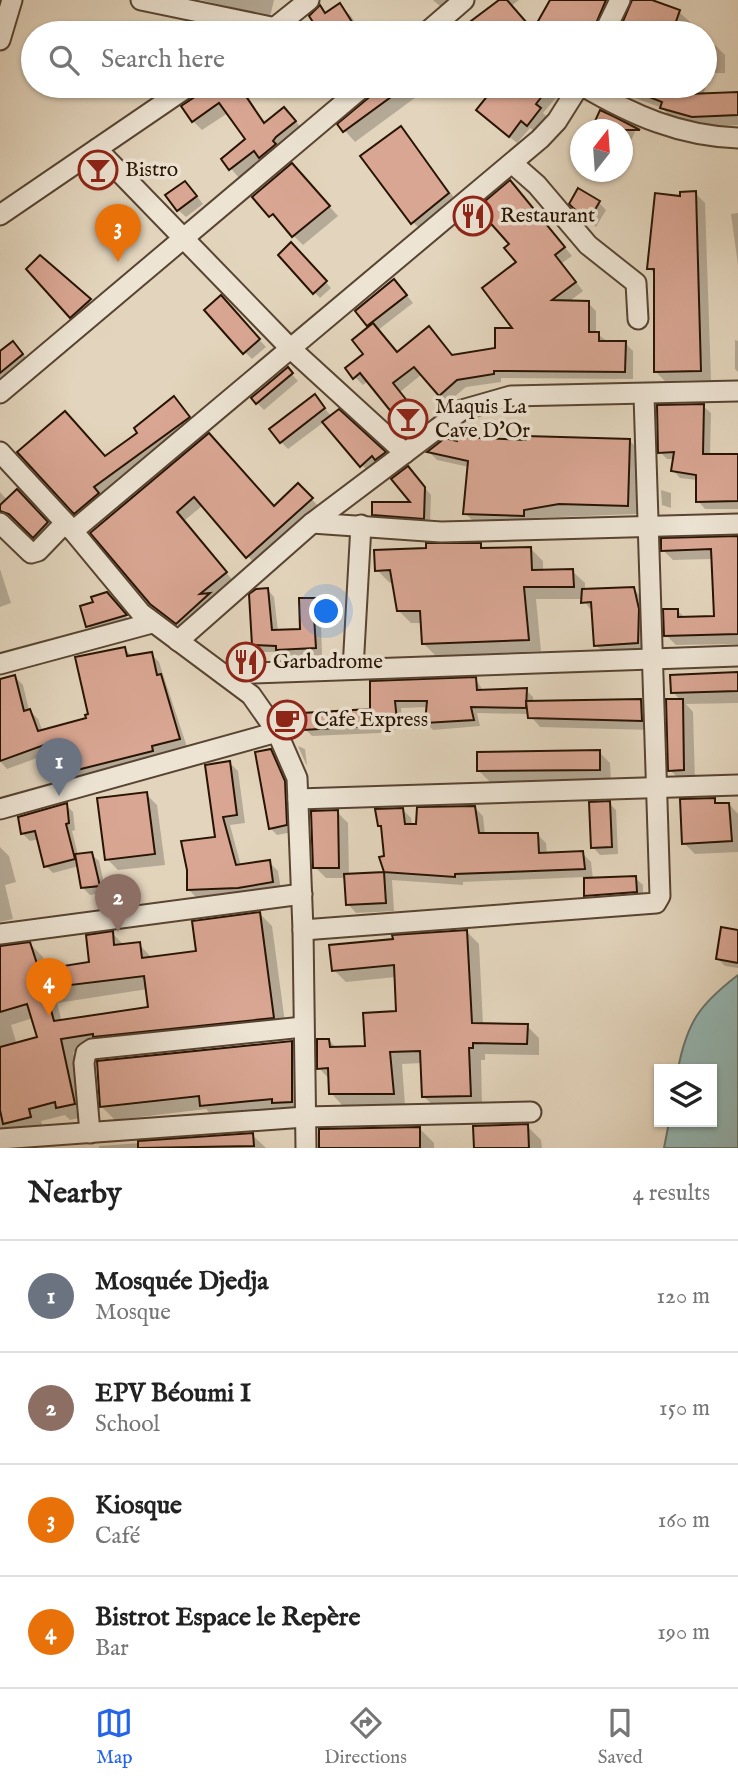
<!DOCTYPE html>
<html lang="en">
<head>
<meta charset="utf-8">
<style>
	:root { --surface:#fff; --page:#f6f6f6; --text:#222; --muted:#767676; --line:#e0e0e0; --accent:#2563eb }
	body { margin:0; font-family:"IM FELL English",serif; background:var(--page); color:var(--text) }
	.controls { position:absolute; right:21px; bottom:21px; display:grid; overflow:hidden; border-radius:0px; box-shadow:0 2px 5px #0004 }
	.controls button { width:63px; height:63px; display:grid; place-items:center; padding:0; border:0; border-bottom:2px solid var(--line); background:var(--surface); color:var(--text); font:35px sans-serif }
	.compass { position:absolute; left:570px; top:119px; width:63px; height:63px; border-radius:50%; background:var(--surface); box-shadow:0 2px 5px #0004; rotate:17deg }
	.you { position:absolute; left:327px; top:612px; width:24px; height:24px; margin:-18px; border:5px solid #fff; border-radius:50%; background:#1a73e8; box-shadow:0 0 0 10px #1a73e833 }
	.badge { display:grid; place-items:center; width:46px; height:46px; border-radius:50%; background:var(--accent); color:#fff; font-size:23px; font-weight:700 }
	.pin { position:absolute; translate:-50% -58px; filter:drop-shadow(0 2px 4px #0008) }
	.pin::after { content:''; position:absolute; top:37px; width:24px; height:21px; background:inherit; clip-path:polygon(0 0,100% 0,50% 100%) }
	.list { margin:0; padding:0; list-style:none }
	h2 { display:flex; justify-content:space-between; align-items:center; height:91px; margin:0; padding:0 28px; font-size:30px }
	h2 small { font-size:23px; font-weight:400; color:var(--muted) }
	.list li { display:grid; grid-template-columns:46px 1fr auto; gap:21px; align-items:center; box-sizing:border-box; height:112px; padding:0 28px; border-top:2px solid var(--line) }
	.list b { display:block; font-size:26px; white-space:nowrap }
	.list p { margin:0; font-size:23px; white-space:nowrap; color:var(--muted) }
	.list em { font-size:23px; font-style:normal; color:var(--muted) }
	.icon { flex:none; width:38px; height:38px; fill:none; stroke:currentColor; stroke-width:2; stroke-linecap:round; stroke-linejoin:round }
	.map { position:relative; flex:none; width:738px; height:1148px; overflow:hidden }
	.search { position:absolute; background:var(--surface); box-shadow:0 2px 5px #0004; left:21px; right:21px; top:21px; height:77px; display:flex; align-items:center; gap:18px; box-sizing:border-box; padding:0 24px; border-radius:38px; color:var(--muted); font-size:26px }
	.sheet { height:539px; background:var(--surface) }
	nav { display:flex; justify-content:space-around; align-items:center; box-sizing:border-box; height:98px; border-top:2px solid var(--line); background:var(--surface); font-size:19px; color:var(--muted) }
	nav a { display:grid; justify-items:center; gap:4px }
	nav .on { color:var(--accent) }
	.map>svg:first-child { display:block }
	.water { fill:#95b8b5; stroke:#69766e; stroke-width:2 }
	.shadow { fill:#0003; fill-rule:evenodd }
	.building { fill:#d9a693; stroke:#281403; stroke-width:2; fill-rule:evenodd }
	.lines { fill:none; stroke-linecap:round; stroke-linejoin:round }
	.street-casing { stroke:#574432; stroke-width:23 }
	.street { stroke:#ede4d4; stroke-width:19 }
	.labels { text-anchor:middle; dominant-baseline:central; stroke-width:7; stroke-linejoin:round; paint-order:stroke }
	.poi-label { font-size:21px; fill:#281403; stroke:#ede4d4; text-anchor:start }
</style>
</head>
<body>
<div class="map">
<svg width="738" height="1148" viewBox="0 0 738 1148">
	<rect width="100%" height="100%" fill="#e3d5bd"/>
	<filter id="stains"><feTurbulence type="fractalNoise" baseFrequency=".00286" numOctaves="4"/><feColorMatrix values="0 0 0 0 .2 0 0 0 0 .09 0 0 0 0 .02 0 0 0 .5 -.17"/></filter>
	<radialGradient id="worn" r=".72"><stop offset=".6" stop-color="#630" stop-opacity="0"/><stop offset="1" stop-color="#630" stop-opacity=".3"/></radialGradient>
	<path class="water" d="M 738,975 L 738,1148 L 664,1148 L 669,1122 L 712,1122 L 712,1069 L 678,1069 C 687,1022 700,1004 738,975 Z"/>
	<g class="shadow">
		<polygon points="201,0 274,0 270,17"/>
		<polygon points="433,0 449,0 441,7"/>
		<polygon points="502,0 519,0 511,6 534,32 552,0 615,0 596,33 458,33"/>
		<polygon points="634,0 647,0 679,12 690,22 686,33 619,33"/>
		<polygon points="340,5 351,16 362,33 322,33 311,16 320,8 326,14"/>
		<polygon points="705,45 715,45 725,55 725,73 710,73 703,95 738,93 738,125 704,127 672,118 662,108 604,86 705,86"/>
		<polygon points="203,86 269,86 249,99 266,124 293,118 304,131 239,178 223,159 247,139 228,113 202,130 193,121"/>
		<polygon points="377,86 431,86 355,142 340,125 373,96"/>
		<polygon points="566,86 543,113 547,117 536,132 530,128 517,143 486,118 491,94 487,86"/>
		<polygon points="628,125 635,132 627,149 622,147 622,130"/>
		<polygon points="401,128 459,204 424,233 413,222"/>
		<polygon points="301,175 338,216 303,245 254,197"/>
		<polygon points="192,190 203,204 186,217 178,210"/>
		<polygon points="518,190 572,256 562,263 583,291 567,303 588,303 596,311 596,333 607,341 625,343 633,351 633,379 501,378 501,382 466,387 448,402 422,374 400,392 427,426 414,436 368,381 363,385 355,377 366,354 371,327 357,311 401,288 413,303 378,330 398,354 437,336 453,356 497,349 516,330 519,263 511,244 494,224 483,234 467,218"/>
		<polygon points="695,193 705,203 711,380 665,381 655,371 655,274 649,268 682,198"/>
		<polygon points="571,203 599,203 606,210 596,227"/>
		<polygon points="738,213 738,265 731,214"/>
		<polygon points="291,244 331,288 320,298 280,255"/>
		<polygon points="40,257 100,311 83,327 72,316"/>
		<polygon points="228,304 266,347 252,359 245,352"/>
		<polygon points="735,340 738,341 738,372 735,369"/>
		<polygon points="13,343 32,364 0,390 0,353"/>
		<polygon points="287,369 298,381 264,410 257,403"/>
		<polygon points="321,404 332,417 339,411 395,464 372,476 324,422 288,449 281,442"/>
		<polygon points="181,406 196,424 100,495 105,501 82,520 20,453 105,458"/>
		<polygon points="703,406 711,413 710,456 738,455 738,509 705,509 698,501 697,480 680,478 673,470 674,459 667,459 660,452"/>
		<polygon points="209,435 274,508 298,485 320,508 256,565 203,505 184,521 234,582 186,632 151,603 93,533"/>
		<polygon points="459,439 629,440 638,449 637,514 532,518 532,524 474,522 465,513 469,467 437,460 429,452 459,443"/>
		<polygon points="414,475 431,495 430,524 381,521 374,514 414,503"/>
		<polygon points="661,490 671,493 671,508 662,505"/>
		<polygon points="0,492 7,500 26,500 56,532 43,545 19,522 6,520 0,515"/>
		<polygon points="738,538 738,644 676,645 666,635 677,610 685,618 716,618 713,559 673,560 663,550"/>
		<polygon points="480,545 485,550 530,548 543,561 543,572 572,571 585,583 585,591 633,588 640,596 645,650 603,652 596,645 593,609 590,609 583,599 536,599 541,651 436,656 423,643 422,623 411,623 398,610 394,582 390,583 377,570"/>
		<polygon points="0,569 11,603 0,607"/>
		<polygon points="267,589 274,597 278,631 302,630 324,599 331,607 331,622 321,623 322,655 285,657 280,652 261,652 254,644"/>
		<polygon points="114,602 132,623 95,633 88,626 95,603"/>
		<polygon points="125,649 133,657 151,654 159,662 187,747 159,754 160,759 63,783 55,775 48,754 7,769 0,761 0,681 15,677 23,685 29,710 38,719 43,732 88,719"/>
		<polygon points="738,674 738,703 686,704 693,712 695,781 681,781 670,770 681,701 673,692"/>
		<polygon points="476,679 483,691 526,690 533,697 533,703 641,701 651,711 651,730 540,727 529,714 477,713 480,726 433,730 426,723 428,707 401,708 403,728 379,733 312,736 305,729 372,710 372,683"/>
		<polygon points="298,746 305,749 307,765 306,764"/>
		<polygon points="271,751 278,759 291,789 293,832 277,835 270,828"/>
		<polygon points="599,752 610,763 611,780 490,782 479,771"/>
		<polygon points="229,762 238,771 245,823 230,825 241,866 269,862 278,871 281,890 197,898 189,890 217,838"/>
		<polygon points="146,794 157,805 165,865 118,870 107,859"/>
		<polygon points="714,800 719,805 729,804 738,814 738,852 695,854 684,843"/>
		<polygon points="609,803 616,810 618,854 600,855 593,847"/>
		<polygon points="66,805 73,812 75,830 72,831 78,855 91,854 99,861 106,892 90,895 83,888 79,866 53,873 46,866 39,839 30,841 23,834 20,818"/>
		<polygon points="474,807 483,816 485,835 537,834 546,843 547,855 582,853 591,862 593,879 635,878 643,885 643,899 593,903 586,895 585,877 463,882 463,885 392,880 394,911 356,913 348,904 346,878 326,878 315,867 337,812 348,823 349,876 386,873 382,858 386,858 383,829 380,826 403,810 411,818 412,826"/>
		<polygon points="0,847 9,856 16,882 5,885 13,919 0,922"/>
		<path d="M 260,914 L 272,926 L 286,1030 L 105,1046 L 73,1052 L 87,1116 L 70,1120 L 65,1115 L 41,1121 L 43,1130 L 0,1132 L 0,947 L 30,944 L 43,957 L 46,970 L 91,964 L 112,933 L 124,945 L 139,944 L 152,958 L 198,952 ZM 148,989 L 150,1008 L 62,1022 L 57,1003 ZM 33,1018 L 39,1039 L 17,1045 L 11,1025 Z"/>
		<polygon points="738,931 738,968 725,966 718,959"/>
		<polygon points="467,932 479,944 483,1025 527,1026 539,1038 539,1055 485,1054 485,1060 481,1060 482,1107 436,1108 423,1096 422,1063 402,1064 405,1105 343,1106 331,1093 330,1080 319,1068 329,1040 337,1049 367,1047 398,1013 396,977 346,982 334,970"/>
		<polygon points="292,1043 305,1056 305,1115 214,1118 206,1109 115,1120 102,1107"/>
		<polygon points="527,1126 541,1140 542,1148 476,1148"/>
		<polygon points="419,1128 434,1143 434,1148 321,1148"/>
		<polygon points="252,1135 266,1148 99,1148 99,1146"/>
	</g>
	<g class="building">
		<polygon points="499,0 507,0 533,30 550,0 606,0 592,33 455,33"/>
		<polygon points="632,0 652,0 680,10 672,33 618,33"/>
		<polygon points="340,3 359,33 320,33 309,16 320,5 325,13"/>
		<polygon points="201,86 239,86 264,123 284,107 296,121 276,137 273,141 276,144 259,158 254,151 229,170 221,159 245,139 219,103 192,122 181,106 196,96"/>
		<polygon points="376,86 406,86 343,132 337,124 372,95"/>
		<polygon points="482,86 550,86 536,104 541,108 527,126 521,121 509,137 476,110 489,94"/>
		<polygon points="622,86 692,86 689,94 738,92 738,115 692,117 660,108 662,102"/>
		<polygon points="600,110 615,117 640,130 591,130"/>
		<polygon points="401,126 449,193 411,224 360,156"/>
		<polygon points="292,163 330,206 292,237 273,214 269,217 252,197"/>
		<polygon points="510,180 565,247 555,255 576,282 552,300 589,301 589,332 599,332 599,341 626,341 625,372 494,371 494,374 457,380 439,396 414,367 393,383 420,417 405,429 360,373 353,379 345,368 363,354 352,340 373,323 397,352 429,326 452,355 495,348 495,328 512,328 482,288 516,262 504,248 509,244 485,217 474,228 465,218"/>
		<polygon points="185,181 197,196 177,211 165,195"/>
		<polygon points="578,188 600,201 588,222 569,204"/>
		<polygon points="696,191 701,371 654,372 654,269 647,269 655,193 680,196 680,192"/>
		<polygon points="291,242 327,281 313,294 278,255"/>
		<polygon points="40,255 91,299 70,318 26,269"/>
		<polygon points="394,279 407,295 367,326 355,311"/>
		<polygon points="221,295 260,339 243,354 204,310"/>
		<polygon points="13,341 23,354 0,373 0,351"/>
		<polygon points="288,367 293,373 256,404 251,398"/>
		<polygon points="315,394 325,408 280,443 269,429"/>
		<polygon points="174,396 190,417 94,487 99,493 74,514 17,452 65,411 105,456 137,433 134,428"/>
		<polygon points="704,404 703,454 738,454 738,501 696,502 696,475 671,471 674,452 658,453 657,405"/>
		<polygon points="339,409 386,452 375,460 372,456 360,467 322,422"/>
		<polygon points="209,433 274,506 298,483 313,498 246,558 194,497 177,512 227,572 200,594 210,593 176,624 150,604 90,533"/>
		<polygon points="526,436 630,439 628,506 559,504 524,510 524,516 463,514 468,461 427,452 445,438 457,441 458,437 526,440"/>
		<polygon points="408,466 425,487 424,519 372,515 372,502 410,502 391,479"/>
		<polygon points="17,489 48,522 33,538 9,514 0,511 0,505"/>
		<polygon points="738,536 738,634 664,636 663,609 678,609 678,617 714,616 711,549 661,551 661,538"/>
		<polygon points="426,543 481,543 481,548 531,547 532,570 573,569 574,587 524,587 529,640 422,644 420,611 397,611 390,570 375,571 374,550 426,548"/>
		<polygon points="634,587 639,609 638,643 594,646 591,602 581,603 582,589"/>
		<polygon points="268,588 272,630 300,629 299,598 324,598 325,616 314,616 316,648 276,650 276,646 252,645 249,594 256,589"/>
		<polygon points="107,592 127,615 86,627 80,606 93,602 91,597"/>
		<polygon points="125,647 127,656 152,652 157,675 161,674 180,739 152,746 153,751 53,776 44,745 0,761 0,679 15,675 24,711 30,709 38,731 86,718 85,715 88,714 75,657"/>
		<polygon points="738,672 738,691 671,693 670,675"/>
		<polygon points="476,677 477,690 527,688 526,708 471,707 474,720 425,723 427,701 395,701 397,721 371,726 303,730 302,713 370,709 370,681"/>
		<polygon points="641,699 642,721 528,718 526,701"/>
		<polygon points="666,699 683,699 684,770 668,771"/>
		<polygon points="271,749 285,781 287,825 269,829 255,752"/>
		<polygon points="600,750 600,770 477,771 477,752"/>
		<polygon points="230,761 237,815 223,817 236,865 270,860 273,882 238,888 187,890 187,870 181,841 215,837 205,765"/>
		<polygon points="147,792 155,854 105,860 97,798"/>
		<polygon points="715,798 715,803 729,803 732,841 682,844 680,799"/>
		<polygon points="610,801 612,847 591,848 589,802"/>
		<polygon points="67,803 69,823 66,824 75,859 44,867 35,831 21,834 18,817"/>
		<polygon points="475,806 479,833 538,833 539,853 583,851 585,869 455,874 455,877 384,872 386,903 346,905 344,874 384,872 379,857 384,856 381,826 378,826 375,809 403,808 405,824 416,824 417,807"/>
		<polygon points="338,810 339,868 313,868 311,811"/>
		<polygon points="92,852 100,886 81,888 75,854"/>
		<polygon points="636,876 637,892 584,896 584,878"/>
		<path d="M 260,912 L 274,1018 L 93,1037 L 93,1034 L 61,1039 L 75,1104 L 56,1108 L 55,1102 L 29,1109 L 31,1117 L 3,1124 L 0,1110 L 0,1047 L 37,1037 L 27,1004 L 0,1012 L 0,946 L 30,942 L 39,970 L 89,962 L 86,935 L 113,931 L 114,945 L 140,942 L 142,958 L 196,951 L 192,921 ZM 144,976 L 148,1007 L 54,1021 L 45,988 Z"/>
		<polygon points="721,927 738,930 738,963 716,959"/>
		<polygon points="467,930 472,1023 528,1024 527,1044 473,1043 473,1048 469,1048 471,1096 422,1097 420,1051 390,1052 394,1094 329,1094 328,1068 317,1069 317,1039 329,1039 330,1047 365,1046 363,1013 396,1011 394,965 332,971 329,945 393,939 392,935"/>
		<polygon points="292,1041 292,1102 272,1103 272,1099 200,1106 199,1096 100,1107 97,1061"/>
		<polygon points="528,1124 529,1148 474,1148 473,1126"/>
		<polygon points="420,1127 420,1148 319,1148 319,1129"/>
		<polygon points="253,1133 254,1146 138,1148 138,1141"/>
	</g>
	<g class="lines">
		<defs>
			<g id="street">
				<polyline points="141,0 276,28"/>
				<polyline points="268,33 309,0"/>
				<polyline points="426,33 464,0"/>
				<polyline points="604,33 620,0"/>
				<polyline points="0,40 12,0"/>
				<path d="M 583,86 C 632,115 680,136 738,138"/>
				<polyline points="97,149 289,347 405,453"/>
				<polyline points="512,163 537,185 588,245 636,283 638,319"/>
				<polyline points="0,215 189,86"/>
				<polyline points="0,393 364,86"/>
				<polyline points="0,452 73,531 141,613 251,695 277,732 297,778 303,930 306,1148"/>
				<polyline points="0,523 31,553 38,551 65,523"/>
				<polyline points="312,523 441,532 738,524"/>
				<polyline points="73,531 540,139 557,121 579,86"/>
				<polyline points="178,641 312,523 462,410 511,396 738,391"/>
				<polyline points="0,664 152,623"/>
				<polyline points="353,669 361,525"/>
				<polyline points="224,674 738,656"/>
				<polyline points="298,799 738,785"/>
				<polyline points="0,809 277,732"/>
				<polyline points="303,930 656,903 660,896 644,395"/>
				<polyline points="0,934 302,894"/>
				<polyline points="90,1133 84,1063 86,1053 92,1049 303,1027"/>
				<polyline points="0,1139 305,1117 531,1112"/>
			</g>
		</defs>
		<use href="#street" class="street-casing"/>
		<use href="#street" class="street"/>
	</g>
	<defs>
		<symbol id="bar-ring" viewBox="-11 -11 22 22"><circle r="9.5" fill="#ede4d4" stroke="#8f2418" stroke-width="1.5"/><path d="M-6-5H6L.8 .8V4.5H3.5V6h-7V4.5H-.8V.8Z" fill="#8f2418"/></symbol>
		<symbol id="restaurant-ring" viewBox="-11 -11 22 22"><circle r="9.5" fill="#ede4d4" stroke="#8f2418" stroke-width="1.5"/><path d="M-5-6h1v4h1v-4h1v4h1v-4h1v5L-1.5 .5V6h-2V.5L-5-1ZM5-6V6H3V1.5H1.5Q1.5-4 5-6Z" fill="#8f2418"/></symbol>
		<symbol id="cafe-ring" viewBox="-11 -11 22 22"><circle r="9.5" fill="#ede4d4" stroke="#8f2418" stroke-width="1.5"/><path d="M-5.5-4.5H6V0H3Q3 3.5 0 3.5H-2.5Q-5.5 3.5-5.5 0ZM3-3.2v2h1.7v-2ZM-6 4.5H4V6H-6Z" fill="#8f2418"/></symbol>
	</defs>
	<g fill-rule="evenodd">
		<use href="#bar-ring" x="76" y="148" width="44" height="44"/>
		<use href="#restaurant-ring" x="451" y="194" width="44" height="44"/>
		<use href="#bar-ring" x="386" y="397" width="44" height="44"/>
		<use href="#restaurant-ring" x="224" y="640" width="44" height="44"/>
		<use href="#cafe-ring" x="265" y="698" width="44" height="44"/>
	</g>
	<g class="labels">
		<g class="poi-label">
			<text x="125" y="170">Bistro</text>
			<text x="500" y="216">Restaurant</text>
			<text x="435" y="407">Maquis La<tspan x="435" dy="24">Cave D'Or</tspan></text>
			<text x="273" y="662">Garbadrome</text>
			<text x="314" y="720">Cafe Express</text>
		</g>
	</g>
	<rect width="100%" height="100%" filter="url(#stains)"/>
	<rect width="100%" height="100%" fill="url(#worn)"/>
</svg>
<div class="controls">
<button><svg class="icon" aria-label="layers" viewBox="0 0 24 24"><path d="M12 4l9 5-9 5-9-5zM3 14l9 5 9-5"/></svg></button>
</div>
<svg class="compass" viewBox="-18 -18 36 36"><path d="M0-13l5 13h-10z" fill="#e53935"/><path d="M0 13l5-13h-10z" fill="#767676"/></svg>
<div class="you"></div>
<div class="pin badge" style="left:59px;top:796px;background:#6b7280">1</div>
<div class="pin badge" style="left:118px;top:932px;background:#8d6e63">2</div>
<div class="pin badge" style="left:118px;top:262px;background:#e8710a">3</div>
<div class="pin badge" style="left:49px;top:1016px;background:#e8710a">4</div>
<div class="search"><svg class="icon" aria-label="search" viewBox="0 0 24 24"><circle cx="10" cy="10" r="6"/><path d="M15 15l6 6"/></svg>Search here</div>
</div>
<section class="sheet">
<h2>Nearby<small>4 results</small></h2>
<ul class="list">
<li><span class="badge" style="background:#6b7280">1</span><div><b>Mosquée Djedja</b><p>Mosque</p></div><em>120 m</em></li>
<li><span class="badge" style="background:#8d6e63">2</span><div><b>EPV Béoumi I</b><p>School</p></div><em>150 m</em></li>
<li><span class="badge" style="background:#e8710a">3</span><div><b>Kiosque</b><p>Café</p></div><em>160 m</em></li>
<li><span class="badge" style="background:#e8710a">4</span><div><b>Bistrot Espace le Repère</b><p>Bar</p></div><em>190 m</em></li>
</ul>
</section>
<nav>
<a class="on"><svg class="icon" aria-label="map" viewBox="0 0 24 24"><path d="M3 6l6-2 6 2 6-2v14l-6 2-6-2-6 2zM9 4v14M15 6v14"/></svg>Map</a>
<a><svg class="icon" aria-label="directions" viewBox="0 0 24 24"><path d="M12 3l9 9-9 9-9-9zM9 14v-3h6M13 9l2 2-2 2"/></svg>Directions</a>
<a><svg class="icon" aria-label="saved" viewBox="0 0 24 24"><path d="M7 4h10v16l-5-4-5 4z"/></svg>Saved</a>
</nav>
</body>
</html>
